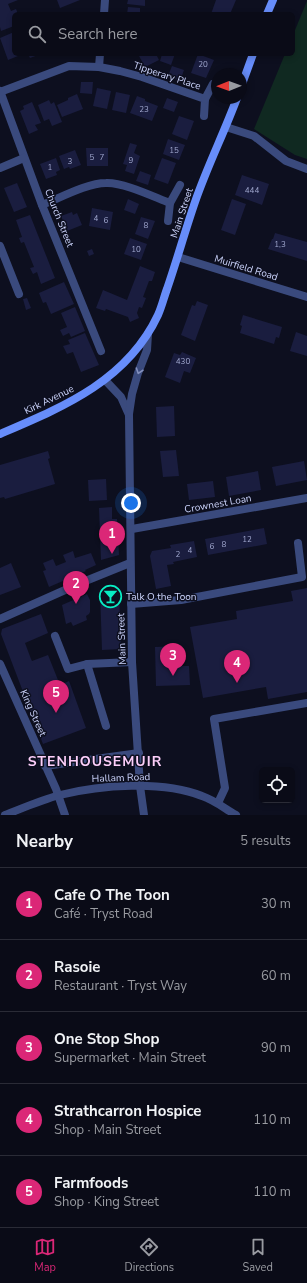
<!DOCTYPE html>
<html lang="en">
<head>
<meta charset="utf-8">
<style>
	:root { --surface:#0a0b17; --page:#181924; --text:#f1f3f6; --muted:#999ba1; --line:#2a2b36; --accent:#db2777 }
	body { margin:0; font-family:"Nunito Sans",sans-serif; background:var(--page); color:var(--text) }
	.controls { position:absolute; right:12px; bottom:12px; display:grid; overflow:hidden; border-radius:6px; box-shadow:0 2px 6px #0003 }
	.controls button { width:36px; height:36px; display:grid; place-items:center; padding:0; border:0; border-bottom:1px solid var(--line); background:var(--surface); color:var(--text); font:20px sans-serif }
	.compass { position:absolute; left:211px; top:68px; width:36px; height:36px; border-radius:50%; background:var(--surface); box-shadow:0 2px 6px #0003; rotate:269deg }
	.you { position:absolute; left:131px; top:503px; width:14px; height:14px; margin:-10px; border:3px solid #fff; border-radius:50%; background:#1a73e8; box-shadow:0 0 0 6px #1a73e833 }
	.badge { display:grid; place-items:center; width:26px; height:26px; border-radius:50%; background:var(--accent); color:#fff; font-size:13px; font-weight:700 }
	.pin { position:absolute; translate:-50% -33px; filter:drop-shadow(0 1px 2px #0008) }
	.pin::after { content:''; position:absolute; top:21px; width:14px; height:12px; background:inherit; clip-path:polygon(0 0,100% 0,50% 100%) }
	.list { margin:0; padding:0; list-style:none }
	h2 { display:flex; justify-content:space-between; align-items:center; height:52px; margin:0; padding:0 16px; font-size:17px }
	h2 small { font-size:13px; font-weight:400; color:var(--muted) }
	.list li { display:grid; grid-template-columns:26px 1fr auto; gap:12px; align-items:center; box-sizing:border-box; height:72px; padding:0 16px; border-top:1px solid var(--line) }
	.list b { display:block; font-size:15px; white-space:nowrap }
	.list p { margin:0; font-size:13px; white-space:nowrap; color:var(--muted) }
	.list em { font-size:13px; font-style:normal; color:var(--muted) }
	.icon { flex:none; width:22px; height:22px; fill:none; stroke:currentColor; stroke-width:2; stroke-linecap:round; stroke-linejoin:round }
	.map { position:relative; flex:none; width:307px; height:815px; overflow:hidden }
	.search { position:absolute; background:var(--surface); box-shadow:0 2px 6px #0003; left:12px; right:12px; top:12px; height:44px; display:flex; align-items:center; gap:10px; box-sizing:border-box; padding:0 14px; border-radius:6px; color:var(--muted); font-size:15px }
	.sheet { height:412px; background:var(--surface) }
	nav { display:flex; justify-content:space-around; align-items:center; box-sizing:border-box; height:56px; border-top:1px solid var(--line); background:var(--surface); font-size:11px; color:var(--muted) }
	nav a { display:grid; justify-items:center; gap:2px }
	nav .on { color:var(--accent) }
	.map>svg:first-child { display:block }
	.green { fill:#102921 }
	.building { fill:#1a1d3f }
	.lines { fill:none; stroke-linecap:round; stroke-linejoin:round }
	.lane { stroke:#3a4a7d; stroke-width:8 }
	.street { stroke:#3a4a7d; stroke-width:8 }
	.secondary { stroke:#678dfa; stroke-width:8 }
	.oneway { stroke:#8490bd }
	.labels { text-anchor:middle; dominant-baseline:central; stroke-width:3; stroke-linejoin:round; paint-order:stroke }
	.number-label { font-size:8px; fill:#a0a7ce }
	.street-label { font-size:10px; fill:#cdd5fd; stroke:#0d0f1f }
	.poi-label { font-size:10px; fill:#cdd5fd; stroke:#0d0f1f; text-anchor:start }
	.district-label { font-size:14px; font-weight:bold; letter-spacing:1px; fill:#fdcffa; stroke:#0d0f1f }
</style>
</head>
<body>
<div class="map">
<svg width="307" height="815" viewBox="0 0 307 815">
	<rect width="100%" height="100%" fill="#0d0f1f"/>
	<polygon class="green" points="307,1 307,159 295,155 254,129 285,54 293,54 293,35"/>
	<g class="building">
		<polygon points="0,0 18,0 8,4 11,11 16,9 18,14 14,14 14,26 1,31 0,27"/>
		<polygon points="57,0 80,0 60,8"/>
		<polygon points="128,0 145,0 145,6 127,4"/>
		<polygon points="216,0 236,0 230,14 211,14"/>
		<polygon points="128,7 140,8 140,14 127,14"/>
		<polygon points="14,32 14,54 23,54 8,60 0,38"/>
		<polygon points="28,54 41,54 30,58"/>
		<polygon points="138,54 156,54 159,60 145,67"/>
		<polygon points="162,54 175,54 171,65 160,61"/>
		<polygon points="198,54 214,60 206,78 191,73"/>
		<polygon points="172,66 184,70 180,81 168,76"/>
		<polygon points="81,82 93,82 92,94 80,93"/>
		<polygon points="97,88 111,91 107,109 93,106"/>
		<polygon points="116,92 130,95 126,113 112,110"/>
		<polygon points="77,94 83,109 62,117 57,105 68,100 68,98"/>
		<polygon points="137,96 145,99 145,101 158,106 152,121 130,113"/>
		<polygon points="167,98 178,102 174,112 163,108"/>
		<polygon points="49,100 51,104 54,102 62,122 52,126 49,119 44,121 38,105"/>
		<polygon points="32,102 41,123 35,125 38,130 29,134 20,111 24,109 23,106"/>
		<polygon points="179,116 194,121 187,140 172,134"/>
		<polygon points="168,139 185,145 179,160 163,154"/>
		<polygon points="130,143 137,145 134,153 140,156 134,174 125,171 127,165 123,164"/>
		<polygon points="86,148 108,148 108,166 87,166"/>
		<polygon points="75,150 81,165 70,169 69,167 64,169 59,156"/>
		<polygon points="56,158 60,170 56,172 57,175 46,179 40,164"/>
		<polygon points="162,158 176,163 168,184 154,179"/>
		<polygon points="140,171 151,175 148,185 136,181"/>
		<polygon points="242,175 269,184 262,205 235,195"/>
		<polygon points="17,183 27,207 14,212 4,188"/>
		<polygon points="128,199 139,204 135,214 124,210"/>
		<polygon points="232,199 246,204 235,235 221,230"/>
		<polygon points="92,208 113,212 110,230 89,226"/>
		<polygon points="72,212 73,215 77,213 82,225 67,231 61,216"/>
		<polygon points="30,215 55,278 41,284 37,272 33,274 30,268 34,267 24,242 21,243 19,238 22,237 16,220"/>
		<polygon points="141,217 155,221 148,239 135,234"/>
		<polygon points="275,233 307,242 307,261 268,249 272,239 273,239"/>
		<polygon points="130,238 147,244 141,260 124,254"/>
		<polygon points="92,249 94,254 89,256 87,251"/>
		<polygon points="140,266 155,272 152,281 149,281 143,297 146,298 142,308 139,307 137,313 139,318 130,322 128,317 106,309 105,311 96,308 103,290 127,300"/>
		<polygon points="64,282 74,304 51,314 46,302 43,303 39,293"/>
		<polygon points="27,298 31,308 26,310 23,299"/>
		<polygon points="197,301 208,305 195,341 181,335 192,305 195,306"/>
		<polygon points="75,307 85,331 71,337 69,333 63,336 60,330 67,327 61,313"/>
		<polygon points="243,315 282,327 279,338 276,337 274,344 240,333 242,326 240,325"/>
		<polygon points="296,332 307,336 307,356 290,351"/>
		<polygon points="85,333 99,365 81,372 73,352 67,354 63,346 70,344 68,340"/>
		<polygon points="182,352 196,358 190,373 184,371 180,383 165,377 174,353 180,355"/>
		<polygon points="174,406 175,436 157,437 156,407"/>
		<polygon points="176,450 179,476 163,477 160,451"/>
		<polygon points="48,451 50,458 48,459 55,484 5,499 4,497 0,498 0,465"/>
		<polygon points="304,461 307,480 276,486 272,467"/>
		<polygon points="258,471 261,490 229,496 226,477"/>
		<polygon points="106,479 107,500 89,501 88,480"/>
		<polygon points="213,481 215,497 189,500 187,484"/>
		<polygon points="112,507 112,519 117,519 119,555 101,560 99,508"/>
		<polygon points="264,528 267,544 208,555 205,539"/>
		<polygon points="194,541 197,557 173,562 174,564 167,565 171,586 156,589 150,556 152,551 171,548 170,545"/>
		<polygon points="73,551 75,558 91,553 96,565 85,570 86,571 49,587 43,571 46,570 43,563 53,559 56,566 66,562 63,555"/>
		<polygon points="11,563 21,587 0,595 0,568"/>
		<polygon points="115,585 119,588 121,649 102,650 100,591"/>
		<polygon points="307,588 307,692 268,699 266,687 203,698 190,627 237,619 236,611 293,601 291,591"/>
		<polygon points="87,594 90,600 90,612 89,614 86,616 87,620 73,626 71,622 66,624 62,605"/>
		<polygon points="41,614 48,633 25,643 31,659 32,661 48,655 60,685 69,681 86,728 43,744 1,634 2,629"/>
		<polygon points="179,646 179,666 189,666 190,685 156,686 155,647"/>
	</g>
	<g class="lines">
		<g class="lane">
			<polyline points="131,604 181,600 302,577 298,543"/>
			<polyline points="55,636 68,669 87,664 132,662"/>
			<polyline points="87,664 106,726"/>
			<polyline points="218,803 225,788 214,719 307,703"/>
		</g>
		<g class="street">
			<polyline points="104,14 105,0"/>
			<polyline points="99,67 100,54"/>
			<polyline points="0,91 42,205 101,351"/>
			<polyline points="0,92 69,66 99,67 120,71 142,77 205,99 204,116"/>
			<polyline points="205,99 213,84"/>
			<polyline points="226,127 254,136 286,161 307,169"/>
			<polyline points="0,168 24,158"/>
			<polyline points="170,203 180,185"/>
			<path d="M 42,205 C 60,198 87,183 106,183 C 123,182 154,197 170,203 L 168,221"/>
			<polyline points="0,246 19,294"/>
			<polyline points="178,257 307,297"/>
			<polyline points="105,380 121,397 129,415 132,662 140,786 144,815"/>
			<polyline points="129,414 132,394 138,373 147,350 148,334"/>
			<polyline points="132,529 307,498"/>
			<polyline points="0,619 83,582 130,563"/>
			<polyline points="0,664 56,789 65,815"/>
			<polyline points="45,766 139,753"/>
			<path d="M 5,815 C 23,808 41,800 60,795 C 100,785 163,780 202,796 C 214,800 224,808 236,815"/>
		</g>
		<g class="secondary">
			<polyline points="267,14 273,0"/>
			<polyline points="241,87 253,54"/>
			<path d="M 0,434 C 63,407 127,381 158,315 C 162,306 164,297 167,289 C 177,260 185,231 195,202 C 207,167 224,133 237,98"/>
		</g>
	</g>
	<defs><path id="oneway-chevron" d="M-2-3.5L2.5 0L-2 3.5" fill="none" stroke-width="1.6" stroke-linecap="round" stroke-linejoin="round"/></defs>
	<use class="oneway" href="#oneway-chevron" transform="translate(139 371) rotate(109)"/>
	<defs>
		<symbol id="bar-ring" viewBox="-11 -11 22 22"><circle r="9.5" fill="#0d0f1f" stroke="#08eec4" stroke-width="1.5"/><path d="M-6-5H6L.8 .8V4.5H3.5V6h-7V4.5H-.8V.8Z" fill="#08eec4"/></symbol>
	</defs>
	<g fill-rule="evenodd">
		<use href="#bar-ring" x="98" y="584" width="25" height="25"/>
	</g>
	<g class="labels">
		<g class="number-label">
			<text x="203" y="64">20</text>
			<text x="144" y="109">23</text>
			<text x="174" y="150">15</text>
			<text x="92" y="157">5</text>
			<text x="102" y="157">7</text>
			<text x="131" y="160">9</text>
			<text x="70" y="161">3</text>
			<text x="50" y="167">1</text>
			<text x="252" y="190">444</text>
			<text x="96" y="218">4</text>
			<text x="106" y="220">6</text>
			<text x="146" y="225">8</text>
			<text x="280" y="244">1,3</text>
			<text x="136" y="249">10</text>
			<text x="183" y="361">430</text>
			<text x="247" y="539">12</text>
			<text x="224" y="544">8</text>
			<text x="212" y="546">6</text>
			<text x="190" y="550">4</text>
			<text x="178" y="554">2</text>
		</g>
		<g class="street-label">
			<text transform="translate(167 76) rotate(18)">Tipperary Place</text>
			<text transform="translate(182 213) rotate(-72)">Main Street</text>
			<text transform="translate(59 218) rotate(68)">Church Street</text>
			<text transform="translate(246 268) rotate(17)">Muirfield Road</text>
			<text transform="translate(49 400) rotate(-26)">Kirk Avenue</text>
			<text transform="translate(218 504) rotate(-10)">Crownest Loan</text>
			<text transform="translate(122 639) rotate(-92)">Main Street</text>
			<text transform="translate(33 713) rotate(66)">King Street</text>
			<text transform="translate(121 778) rotate(-2)">Hallam Road</text>
		</g>
		<g class="poi-label">
			<text x="126" y="597">Talk O the Toon</text>
		</g>
		<g class="district-label">
			<text x="95" y="761">STENHOUSEMUIR</text>
		</g>
	</g>
</svg>
<div class="controls">
<button><svg class="icon" aria-label="locate" viewBox="0 0 24 24"><circle cx="12" cy="12" r="6"/><path d="M12 2v4M12 18v4M2 12h4M18 12h4"/></svg></button>
</div>
<svg class="compass" viewBox="-18 -18 36 36"><path d="M0-13l5 13h-10z" fill="#e53935"/><path d="M0 13l5-13h-10z" fill="#999ba1"/></svg>
<div class="you"></div>
<div class="pin badge" style="left:112px;top:554px">1</div>
<div class="pin badge" style="left:76px;top:604px">2</div>
<div class="pin badge" style="left:173px;top:676px">3</div>
<div class="pin badge" style="left:237px;top:683px">4</div>
<div class="pin badge" style="left:56px;top:713px">5</div>
<div class="search"><svg class="icon" aria-label="search" viewBox="0 0 24 24"><circle cx="10" cy="10" r="6"/><path d="M15 15l6 6"/></svg>Search here</div>
</div>
<section class="sheet">
<h2>Nearby<small>5 results</small></h2>
<ul class="list">
<li><span class="badge">1</span><div><b>Cafe O The Toon</b><p>Café · Tryst Road</p></div><em>30 m</em></li>
<li><span class="badge">2</span><div><b>Rasoie</b><p>Restaurant · Tryst Way</p></div><em>60 m</em></li>
<li><span class="badge">3</span><div><b>One Stop Shop</b><p>Supermarket · Main Street</p></div><em>90 m</em></li>
<li><span class="badge">4</span><div><b>Strathcarron Hospice</b><p>Shop · Main Street</p></div><em>110 m</em></li>
<li><span class="badge">5</span><div><b>Farmfoods</b><p>Shop · King Street</p></div><em>110 m</em></li>
</ul>
</section>
<nav>
<a class="on"><svg class="icon" aria-label="map" viewBox="0 0 24 24"><path d="M3 6l6-2 6 2 6-2v14l-6 2-6-2-6 2zM9 4v14M15 6v14"/></svg>Map</a>
<a><svg class="icon" aria-label="directions" viewBox="0 0 24 24"><path d="M12 3l9 9-9 9-9-9zM9 14v-3h6M13 9l2 2-2 2"/></svg>Directions</a>
<a><svg class="icon" aria-label="saved" viewBox="0 0 24 24"><path d="M7 4h10v16l-5-4-5 4z"/></svg>Saved</a>
</nav>
</body>
</html>
